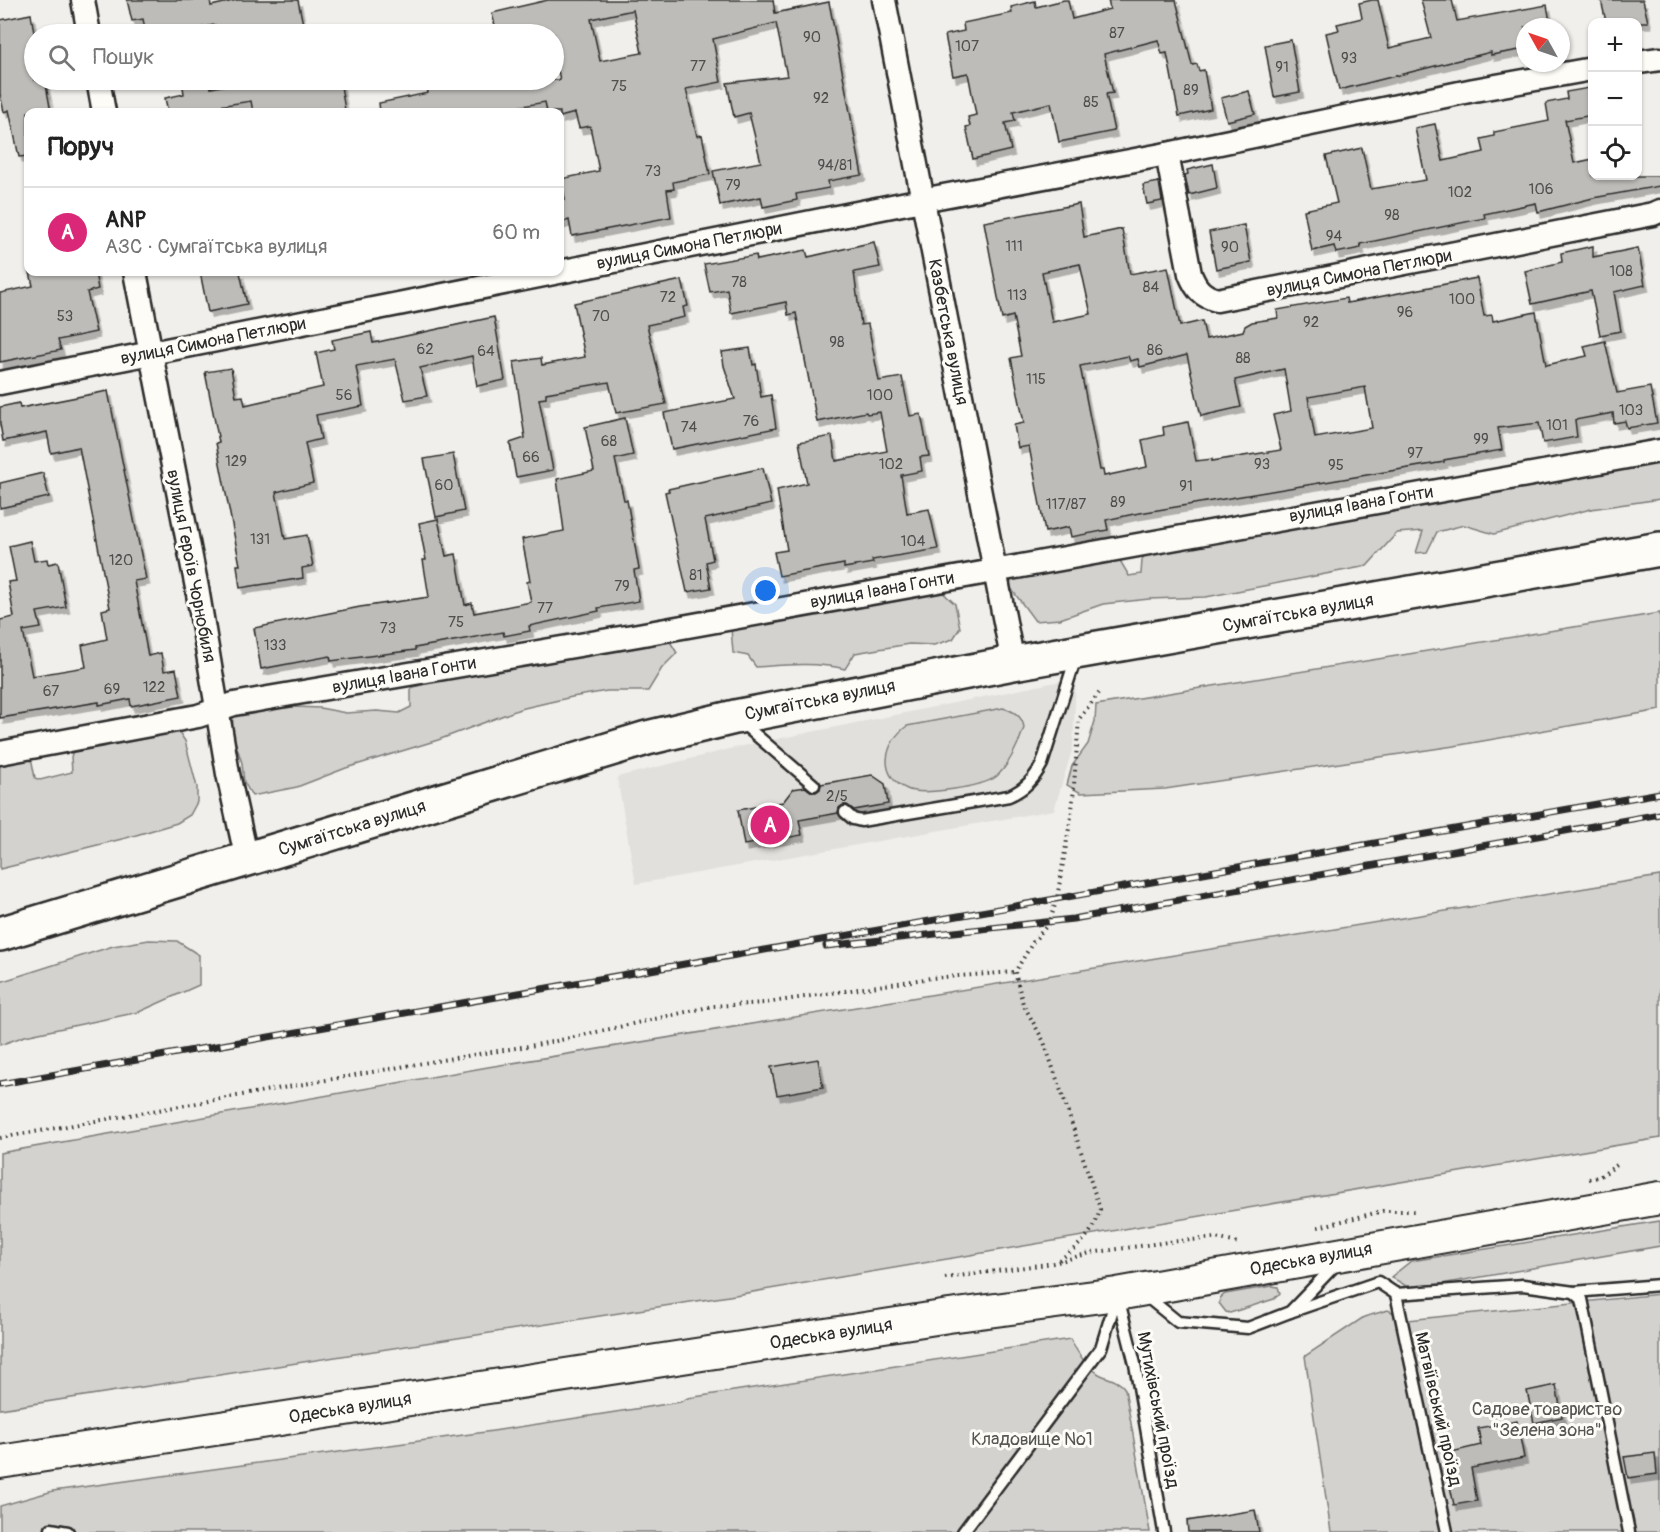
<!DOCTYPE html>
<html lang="uk">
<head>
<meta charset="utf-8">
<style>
	:root { --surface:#fff; --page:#f6f6f6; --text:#222; --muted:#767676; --line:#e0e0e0; --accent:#db2777 }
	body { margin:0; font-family:Pangolin,sans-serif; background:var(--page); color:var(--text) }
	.controls { position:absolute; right:18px; top:18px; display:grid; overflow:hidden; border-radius:12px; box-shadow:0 2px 4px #0004 }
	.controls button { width:54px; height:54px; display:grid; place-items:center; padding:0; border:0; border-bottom:2px solid var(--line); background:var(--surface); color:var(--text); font:30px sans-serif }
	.compass { position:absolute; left:1516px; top:18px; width:54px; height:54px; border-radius:50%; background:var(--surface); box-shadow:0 2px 4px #0004; rotate:310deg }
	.you { position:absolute; left:766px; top:591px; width:21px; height:21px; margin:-15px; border:4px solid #fff; border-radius:50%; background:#1a73e8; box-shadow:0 0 0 9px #1a73e833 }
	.badge { display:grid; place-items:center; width:39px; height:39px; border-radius:50%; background:var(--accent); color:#fff; font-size:20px; font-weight:700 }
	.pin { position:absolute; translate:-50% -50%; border:3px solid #fff; box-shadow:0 2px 6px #0006 }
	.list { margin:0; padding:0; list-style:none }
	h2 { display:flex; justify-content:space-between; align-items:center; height:78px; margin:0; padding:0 24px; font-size:26px }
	h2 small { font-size:20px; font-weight:400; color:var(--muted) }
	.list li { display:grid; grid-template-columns:39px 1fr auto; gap:18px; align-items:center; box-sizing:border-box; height:90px; padding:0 24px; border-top:2px solid var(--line) }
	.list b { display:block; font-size:22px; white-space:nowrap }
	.list p { margin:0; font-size:20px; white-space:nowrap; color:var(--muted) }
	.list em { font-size:20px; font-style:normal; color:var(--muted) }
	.icon { flex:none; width:33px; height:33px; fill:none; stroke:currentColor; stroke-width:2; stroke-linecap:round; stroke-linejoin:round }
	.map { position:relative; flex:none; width:1660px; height:1532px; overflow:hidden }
	.search { position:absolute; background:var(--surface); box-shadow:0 2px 4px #0004; left:24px; top:24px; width:540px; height:66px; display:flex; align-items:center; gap:15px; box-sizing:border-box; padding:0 21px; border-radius:33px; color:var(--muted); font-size:22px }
	.panel { position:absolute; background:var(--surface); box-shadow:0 2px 4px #0004; left:24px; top:108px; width:540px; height:168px; border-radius:12px }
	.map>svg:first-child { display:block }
	.built { fill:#e1e0dc }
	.green { fill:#d3d2cf; stroke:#7f7e7d; stroke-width:1.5 }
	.building { fill:#bdbcb8; stroke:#2b2b2b; stroke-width:1.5; fill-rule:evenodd; filter:url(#shadow) }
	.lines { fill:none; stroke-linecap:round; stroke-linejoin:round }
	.lane-casing { stroke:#2b2b2b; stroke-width:15 }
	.street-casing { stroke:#2b2b2b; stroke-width:27 }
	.secondary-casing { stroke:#2b2b2b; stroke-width:36 }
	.primary-casing { stroke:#2b2b2b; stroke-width:38 }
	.path { stroke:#2b2b2b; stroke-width:4; stroke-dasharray:1.5 4.5; stroke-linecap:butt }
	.lane { stroke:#fdfcf7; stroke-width:10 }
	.street { stroke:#fdfcf7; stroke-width:22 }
	.secondary { stroke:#fdfcf7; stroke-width:32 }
	.primary { stroke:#fdfcf7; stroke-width:33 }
	.rail-casing { stroke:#2b2b2b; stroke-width:7 }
	.rail { stroke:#fdfcf7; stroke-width:4.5; stroke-dasharray:14; stroke-linecap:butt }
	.labels { text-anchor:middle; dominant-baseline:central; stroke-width:6; stroke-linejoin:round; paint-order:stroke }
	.number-label { font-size:15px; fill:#504f4e }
	.street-label { font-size:18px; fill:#2b2b2b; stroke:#fdfcf7 }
	.park-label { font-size:18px; fill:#555554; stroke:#fdfcf7 }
</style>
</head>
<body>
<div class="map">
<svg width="1660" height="1532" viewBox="0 0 1660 1532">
	<defs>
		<filter id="shadow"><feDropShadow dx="3.5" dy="6" stdDeviation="0" flood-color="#0004"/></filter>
	</defs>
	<rect width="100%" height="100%" fill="#f0efeb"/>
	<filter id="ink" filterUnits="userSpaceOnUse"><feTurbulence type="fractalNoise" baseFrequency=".0167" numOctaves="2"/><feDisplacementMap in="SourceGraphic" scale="12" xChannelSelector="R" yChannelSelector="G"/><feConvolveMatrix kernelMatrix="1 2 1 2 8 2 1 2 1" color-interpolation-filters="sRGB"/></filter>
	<g filter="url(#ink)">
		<polygon class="built" points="1076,678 1073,747 1054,810 636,884 617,777 738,747"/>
		<g class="green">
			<polygon points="1660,458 1660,499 1591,509 1494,534 1464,525 1437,532 1427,552 1416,553 1423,531 1397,533 1367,566 1206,597 1149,599 1103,604 1060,619 1035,621 1010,587 1012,574 1118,557 1129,576 1141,574 1142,560 1148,547"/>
			<path d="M 939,589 L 955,604 L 960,628 L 953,639 L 934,645 L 909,644 L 855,653 L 845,669 C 816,662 786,665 756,667 L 748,656 L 733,653 L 731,628 Z"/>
			<polygon points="1660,613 1660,710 1454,746 1165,789 1081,793 1067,785 1072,766 1088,744 1095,721 1096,705"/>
			<polygon points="666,635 677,653 662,668 648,691 607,691 572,697 520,709 438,740 346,768 297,787 252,796 244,782 242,763 232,732 233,718 236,712 295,707 320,708 346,713 377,711 399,713 411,707 411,688 441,679"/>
			<path d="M 1003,708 C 1014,711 1023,717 1024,728 C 1019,743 1009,765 997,776 C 984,787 922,796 907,789 C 877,776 884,742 907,726 Z"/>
			<polygon points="177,729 185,741 197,787 197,802 190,815 177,823 126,838 0,869 0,762 27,757 32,762 35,778 40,780 72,772 71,757 73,750"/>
			<polygon points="1660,876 1660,1138 729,1296 0,1409 0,1153 488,1067"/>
			<polygon points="149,940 177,941 199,955 199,985 139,1012 25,1036 0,1045 0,982 113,946"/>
			<polygon points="1660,1221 1660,1246 1418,1288 1406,1286 1391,1277 1411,1261"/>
			<polygon points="1272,1286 1278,1287 1280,1293 1274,1299 1230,1313 1226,1312 1219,1303 1220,1298 1225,1294"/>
			<polygon points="1660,1294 1660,1532 1331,1532 1305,1356 1364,1317 1388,1310 1408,1320"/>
			<path d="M 1070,1339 C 1078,1353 1085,1365 1099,1374 C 1109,1379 1119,1380 1125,1389 L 1150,1532 L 0,1532 L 0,1506 L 53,1491 L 493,1431 L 680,1402 L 688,1398 Z"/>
		</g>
		<g class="building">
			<polygon points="127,0 210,0 211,6 237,0 298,0 305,34 265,34 264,27 231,34 217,34 215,25 170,34 146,34 143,19 132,21"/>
			<path d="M 548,0 L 773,0 L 775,13 L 829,2 L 862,175 L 828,181 L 829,188 L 796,194 L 797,200 L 763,207 L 761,197 L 720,205 L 713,171 L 761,162 L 749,113 L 734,117 L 727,83 L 787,76 L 776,23 L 713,39 L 721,82 L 686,89 L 697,136 L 702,135 L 710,174 L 673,182 L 674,189 L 667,190 L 671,217 L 572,236 L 569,220 L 560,223 L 560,200 L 565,199 L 561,179 L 599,171 L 590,126 L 579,128 L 575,113 L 560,117 L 560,112 L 547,112 L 545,102 L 489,112 L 380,112 L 379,103 L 428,93 L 426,80 L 560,80 L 554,52 L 554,34 L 497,34 L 492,13 ZM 633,10 L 642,53 L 600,61 L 591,19 Z"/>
			<polygon points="1064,0 1068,0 1072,19 1110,9 1108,0 1176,0 1192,65 1197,64 1199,71 1204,70 1211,109 1179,116 1167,53 1162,54 1158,40 1104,54 1113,93 1106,94 1114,131 1059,142 1051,103 1013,112 1015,121 1005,123 1011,150 973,159 966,127 970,126 968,117 976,115 968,73 953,76 945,35 964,31 963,23 1012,13 1011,7 1035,1 1036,7"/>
			<polygon points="1372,0 1378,0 1389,48 1431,38 1421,0 1452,0 1457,21 1547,5 1551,27 1525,27 1525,49 1491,55 1491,52 1339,90 1326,33 1339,30 1337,24 1362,18 1359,3"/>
			<polygon points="1601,0 1643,0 1648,22 1606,22"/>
			<polygon points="31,14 34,33 34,80 45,80 51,112 28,112 28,156 19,157 9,110 4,112 0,94 0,20"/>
			<polygon points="1291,40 1300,92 1274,97 1265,45"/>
			<polygon points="182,80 210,80 211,88 251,80 340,80 345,110 334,112 253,112 251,101 179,112 168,112 165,98 184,94"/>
			<polygon points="1589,88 1593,115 1565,120 1574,163 1593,159 1593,176 1659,176 1660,186 1593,198 1538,212 1536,203 1484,214 1485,218 1360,244 1361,248 1336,253 1334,246 1312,251 1304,210 1337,203 1326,156 1362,148 1371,189 1426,180 1415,128 1435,124 1443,161 1484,152 1481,139 1494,136 1494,132 1549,121 1546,103 1567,99 1566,92"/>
			<polygon points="1249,91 1255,114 1227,121 1221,98"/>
			<polygon points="1213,164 1217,188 1189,195 1185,175 1188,174 1187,170"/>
			<polygon points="1159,182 1162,201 1147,204 1143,185"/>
			<path d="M 1079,204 L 1084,237 L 1122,229 L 1130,274 L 1168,267 L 1180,326 L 1202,321 L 1206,339 L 1243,331 L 1245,326 L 1252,322 L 1278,318 L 1277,310 L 1346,298 L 1347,303 L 1477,278 L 1484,316 L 1492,315 L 1493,321 L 1536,312 L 1546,365 L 1587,356 L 1584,346 L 1605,341 L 1617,393 L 1650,387 L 1657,423 L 1627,428 L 1625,421 L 1614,423 L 1613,413 L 1575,420 L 1577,437 L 1543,443 L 1539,423 L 1498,428 L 1502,450 L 1444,460 L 1444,462 L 1134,514 L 1106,520 L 1108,530 L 1071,537 L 1069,527 L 1045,532 L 1029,446 L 1018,448 L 1014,425 L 1024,423 L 1011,358 L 1021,356 L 1013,316 L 1002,319 L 984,222 ZM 1080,264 L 1091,314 L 1052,322 L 1042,272 ZM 1187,355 L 1201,416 L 1241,407 L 1235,380 L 1284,369 L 1291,411 L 1273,415 L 1281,450 L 1212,461 L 1212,459 L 1196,461 L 1188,422 L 1163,427 L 1164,435 L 1142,440 L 1147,467 L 1104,476 L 1103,470 L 1100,470 L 1080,366 L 1128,356 L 1130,361 L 1138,359 L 1140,367 ZM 1365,387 L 1372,428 L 1315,438 L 1308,397 Z"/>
			<polygon points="1244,225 1251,262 1216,269 1209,232"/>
			<polygon points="874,242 880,267 854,272 861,325 868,324 879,381 902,377 910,416 921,414 929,456 920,457 922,471 901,475 907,513 929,509 938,549 872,560 873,563 844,568 844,564 779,576 774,552 787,550 777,490 807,483 799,442 832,436 836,461 887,451 880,412 867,414 866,412 817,422 796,313 788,315 786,302 731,313 727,289 710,292 704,264 756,255 757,260 806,250 808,257"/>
			<polygon points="1593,246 1593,257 1638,248 1645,285 1614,292 1621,331 1600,335 1591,291 1532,304 1525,271 1562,262 1561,253"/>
			<polygon points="30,272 95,272 98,289 87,292 96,332 58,340 61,350 0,362 0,293 33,286"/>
			<polygon points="200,272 240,272 247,304 208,312"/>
			<polygon points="682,280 688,306 683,307 685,317 647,325 666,404 616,413 609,382 546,393 546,398 539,399 553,470 516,477 510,443 525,438 514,362 541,358 542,365 585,357 574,303"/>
			<polygon points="494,317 505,380 477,386 472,356 420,368 427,396 405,400 395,359 356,366 363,406 316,415 321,439 305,443 313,483 276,492 285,539 307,535 313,566 302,568 303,578 240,588 237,565 240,565 216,443 219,442 205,372 231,368 236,397 243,396 245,405 323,387 316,353 334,349 332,340 371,332 373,343"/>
			<polygon points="750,348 753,365 756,364 761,397 771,395 776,428 672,449 664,413 735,399 724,366 722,352"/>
			<polygon points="108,391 146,579 134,581 148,656 161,653 164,671 176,669 181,696 131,706 130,699 99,705 99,702 0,718 0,620 14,617 8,582 16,581 9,546 30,541 34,561 47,559 48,564 58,562 66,607 37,612 41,628 23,631 32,676 86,667 82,645 107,639 102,610 110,608 79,447 51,453 47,432 3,441 0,424 0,407 19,403 20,408"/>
			<polygon points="625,418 633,455 615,459 624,500 627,500 639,569 634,570 639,601 598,608 599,611 529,626 530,631 504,636 503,632 415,648 415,650 331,661 330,656 261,669 254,628 360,607 429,597 423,560 426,560 419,523 438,519 446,556 456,554 465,605 472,603 474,613 531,602 527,582 530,581 522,539 564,531 557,479 594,471 585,427"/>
			<polygon points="453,454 464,511 436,517 424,459"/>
			<polygon points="763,468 771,504 705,519 713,560 706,562 711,588 687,592 665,492 669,491 668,489"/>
			<polygon points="43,473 49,497 0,508 0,483"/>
			<polygon points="872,775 885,784 888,804 854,810 847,805 843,805 839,808 838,813 799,820 802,835 744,845 738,810 783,802 793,789 805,787 812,792 816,792 820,789 821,784"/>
			<polygon points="818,1059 823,1087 777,1095 771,1067"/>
			<polygon points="1556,1385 1562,1417 1534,1423 1527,1391"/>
			<polygon points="1517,1421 1524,1458 1471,1468 1477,1501 1454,1505 1443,1454 1481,1445 1478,1428"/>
			<polygon points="1655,1453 1657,1474 1628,1478 1624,1457"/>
			<polygon points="1255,1510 1259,1532 1188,1532 1187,1521"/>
		</g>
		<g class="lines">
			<defs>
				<g id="lane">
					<polyline points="742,723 814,785"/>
					<path d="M 845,812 L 853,819 L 861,821 L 1009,796 C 1025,789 1034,779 1042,764 L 1076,657"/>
					<polyline points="1574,1292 1660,1285"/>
					<polyline points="1396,1294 1447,1532"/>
					<polyline points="1146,1296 1178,1322 1248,1328 1290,1312 1337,1263"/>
					<polyline points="1118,1297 1135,1364 1164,1532"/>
					<polyline points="1290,1312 1378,1282 1396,1294 1523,1285 1574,1292 1582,1299 1629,1532"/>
					<polyline points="51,1529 68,1532"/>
					<polyline points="963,1532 1101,1348 1116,1299"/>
				</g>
				<g id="street">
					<polyline points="83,0 89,34"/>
					<polyline points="884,0 1013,663"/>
					<polyline points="1638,62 1660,59"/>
					<polyline points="98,80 104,112"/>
					<path d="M 1167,154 L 1190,274 C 1196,289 1202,296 1217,300 L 1653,214 L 1660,211"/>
					<polyline points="135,272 197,588 228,774 247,860"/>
					<polyline points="0,383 922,200 1167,154 1474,90 1592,69"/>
					<polyline points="0,753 198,716 234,704 274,697 638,635 1660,451"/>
				</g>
				<polyline id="secondary" points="0,1462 949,1316 1117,1294 1660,1198"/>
				<polyline id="primary" points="0,934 647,738 735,717 1013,663 1660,549"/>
			</defs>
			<use href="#lane" class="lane-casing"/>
			<use href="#street" class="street-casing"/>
			<use href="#secondary" class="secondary-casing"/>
			<use href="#primary" class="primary-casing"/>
			<g class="path">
				<polyline points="0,1138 417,1064 547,1043 713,1006 765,1003 931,978 1015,972"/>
				<polyline points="1589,1179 1599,1177 1620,1163"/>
				<polyline points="1318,1227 1383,1211 1414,1211"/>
				<path d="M 1059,1260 C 1079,1246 1094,1234 1100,1209 L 1064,1100 L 1044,1042 L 1023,1004 L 1015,972 L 1033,942 L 1050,922 L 1057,898 L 1072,811 L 1079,719 L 1099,693"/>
				<polyline points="945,1278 1054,1263 1090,1253 1168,1242 1215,1238 1238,1243"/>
			</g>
			<use href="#lane" class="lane"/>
			<use href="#street" class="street"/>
			<use href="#secondary" class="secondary"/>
			<use href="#primary" class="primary"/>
			<defs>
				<g id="rail">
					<polyline points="826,946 1073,919 1660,814"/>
					<polyline points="0,1084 1660,793"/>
				</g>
			</defs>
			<use href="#rail" class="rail-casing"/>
			<use href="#rail" class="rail"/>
		</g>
	</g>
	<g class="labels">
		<g class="number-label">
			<text x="1117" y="33">87</text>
			<text x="812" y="37">90</text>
			<text x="967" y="46">107</text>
			<text x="1349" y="58">93</text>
			<text x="698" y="66">77</text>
			<text x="1282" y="67">91</text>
			<text x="619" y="86">75</text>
			<text x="1191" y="90">89</text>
			<text x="821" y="98">92</text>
			<text x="1091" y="102">85</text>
			<text x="835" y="165">94/81</text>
			<text x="653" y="171">73</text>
			<text x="733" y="185">79</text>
			<text x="1541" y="189">106</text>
			<text x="1460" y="192">102</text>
			<text x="1392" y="215">98</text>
			<text x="1334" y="236">94</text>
			<text x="1014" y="246">111</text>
			<text x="1230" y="247">90</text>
			<text x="1621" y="271">108</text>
			<text x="739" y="282">78</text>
			<text x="1151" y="287">84</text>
			<text x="1017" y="295">113</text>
			<text x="668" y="297">72</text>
			<text x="1462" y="299">100</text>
			<text x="1405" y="312">96</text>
			<text x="65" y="316">53</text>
			<text x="601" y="316">70</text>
			<text x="1311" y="322">92</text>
			<text x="837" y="342">98</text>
			<text x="425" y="349">62</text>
			<text x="1155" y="350">86</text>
			<text x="486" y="351">64</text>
			<text x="1243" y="358">88</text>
			<text x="1036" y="379">115</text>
			<text x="344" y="395">56</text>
			<text x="880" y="395">100</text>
			<text x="1631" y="410">103</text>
			<text x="751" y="421">76</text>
			<text x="1557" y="425">101</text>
			<text x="689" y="427">74</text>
			<text x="1481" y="439">99</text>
			<text x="609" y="441">68</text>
			<text x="1415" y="453">97</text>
			<text x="531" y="457">66</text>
			<text x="236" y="461">129</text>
			<text x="891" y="464">102</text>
			<text x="1262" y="464">93</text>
			<text x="1336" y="465">95</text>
			<text x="444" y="485">60</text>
			<text x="1186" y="486">91</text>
			<text x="1118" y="502">89</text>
			<text x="1066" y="504">117/87</text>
			<text x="260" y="539">131</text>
			<text x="913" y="541">104</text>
			<text x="121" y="560">120</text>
			<text x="696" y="575">81</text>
			<text x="622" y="586">79</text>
			<text x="545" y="608">77</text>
			<text x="456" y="622">75</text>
			<text x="388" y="628">73</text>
			<text x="275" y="645">133</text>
			<text x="154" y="687">122</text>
			<text x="112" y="689">69</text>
			<text x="51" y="691">67</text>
			<text x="837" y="796">2/5</text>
		</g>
		<g class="street-label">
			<text transform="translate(689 246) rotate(-11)">вулиця Симона Петлюри</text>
			<text transform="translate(1359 273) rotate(-11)">вулиця Симона Петлюри</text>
			<text transform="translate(948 332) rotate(79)">Казбетська вулиця</text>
			<text transform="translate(213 341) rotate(-11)">вулиця Симона Петлюри</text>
			<text transform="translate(1361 504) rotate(-10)">вулиця Івана Гонти</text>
			<text transform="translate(191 566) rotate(79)">вулиця Героїв Чорнобиля</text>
			<text transform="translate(882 590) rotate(-10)">вулиця Івана Гонти</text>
			<text transform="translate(1298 613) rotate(-10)">Сумгаїтська вулиця</text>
			<text transform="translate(404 675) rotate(-10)">вулиця Івана Гонти</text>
			<text transform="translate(820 700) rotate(-11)">Сумгаїтська вулиця</text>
			<text transform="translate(352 828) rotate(-17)">Сумгаїтська вулиця</text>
			<text transform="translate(1311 1259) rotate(-10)">Одеська вулиця</text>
			<text transform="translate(831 1334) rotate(-9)">Одеська вулиця</text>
			<text transform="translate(350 1408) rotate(-9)">Одеська вулиця</text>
			<text transform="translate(1438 1409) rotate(77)">Матвіївський проїзд</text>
			<text transform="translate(1158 1410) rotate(79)">Мутихівський проїзд</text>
		</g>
		<g class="park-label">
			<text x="1547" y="1409">Садове товариство<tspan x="1547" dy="21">"Зелена зона"</tspan></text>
			<text x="1032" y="1439">Кладовище №1</text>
		</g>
	</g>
</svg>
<div class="controls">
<button>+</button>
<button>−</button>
<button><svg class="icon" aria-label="locate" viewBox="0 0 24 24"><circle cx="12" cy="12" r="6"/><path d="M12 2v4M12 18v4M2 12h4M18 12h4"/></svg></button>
</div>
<svg class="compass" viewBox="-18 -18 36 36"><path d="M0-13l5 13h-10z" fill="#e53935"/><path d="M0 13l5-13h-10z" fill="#767676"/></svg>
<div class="you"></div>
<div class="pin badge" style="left:770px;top:825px">A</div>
<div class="search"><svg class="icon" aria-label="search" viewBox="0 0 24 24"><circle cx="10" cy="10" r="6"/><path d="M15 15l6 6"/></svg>Пошук</div>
<section class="panel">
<h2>Поруч<small></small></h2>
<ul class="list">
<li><span class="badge">A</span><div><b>ANP</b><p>АЗС · Сумгаїтська вулиця</p></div><em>60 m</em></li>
</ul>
</section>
</div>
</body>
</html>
